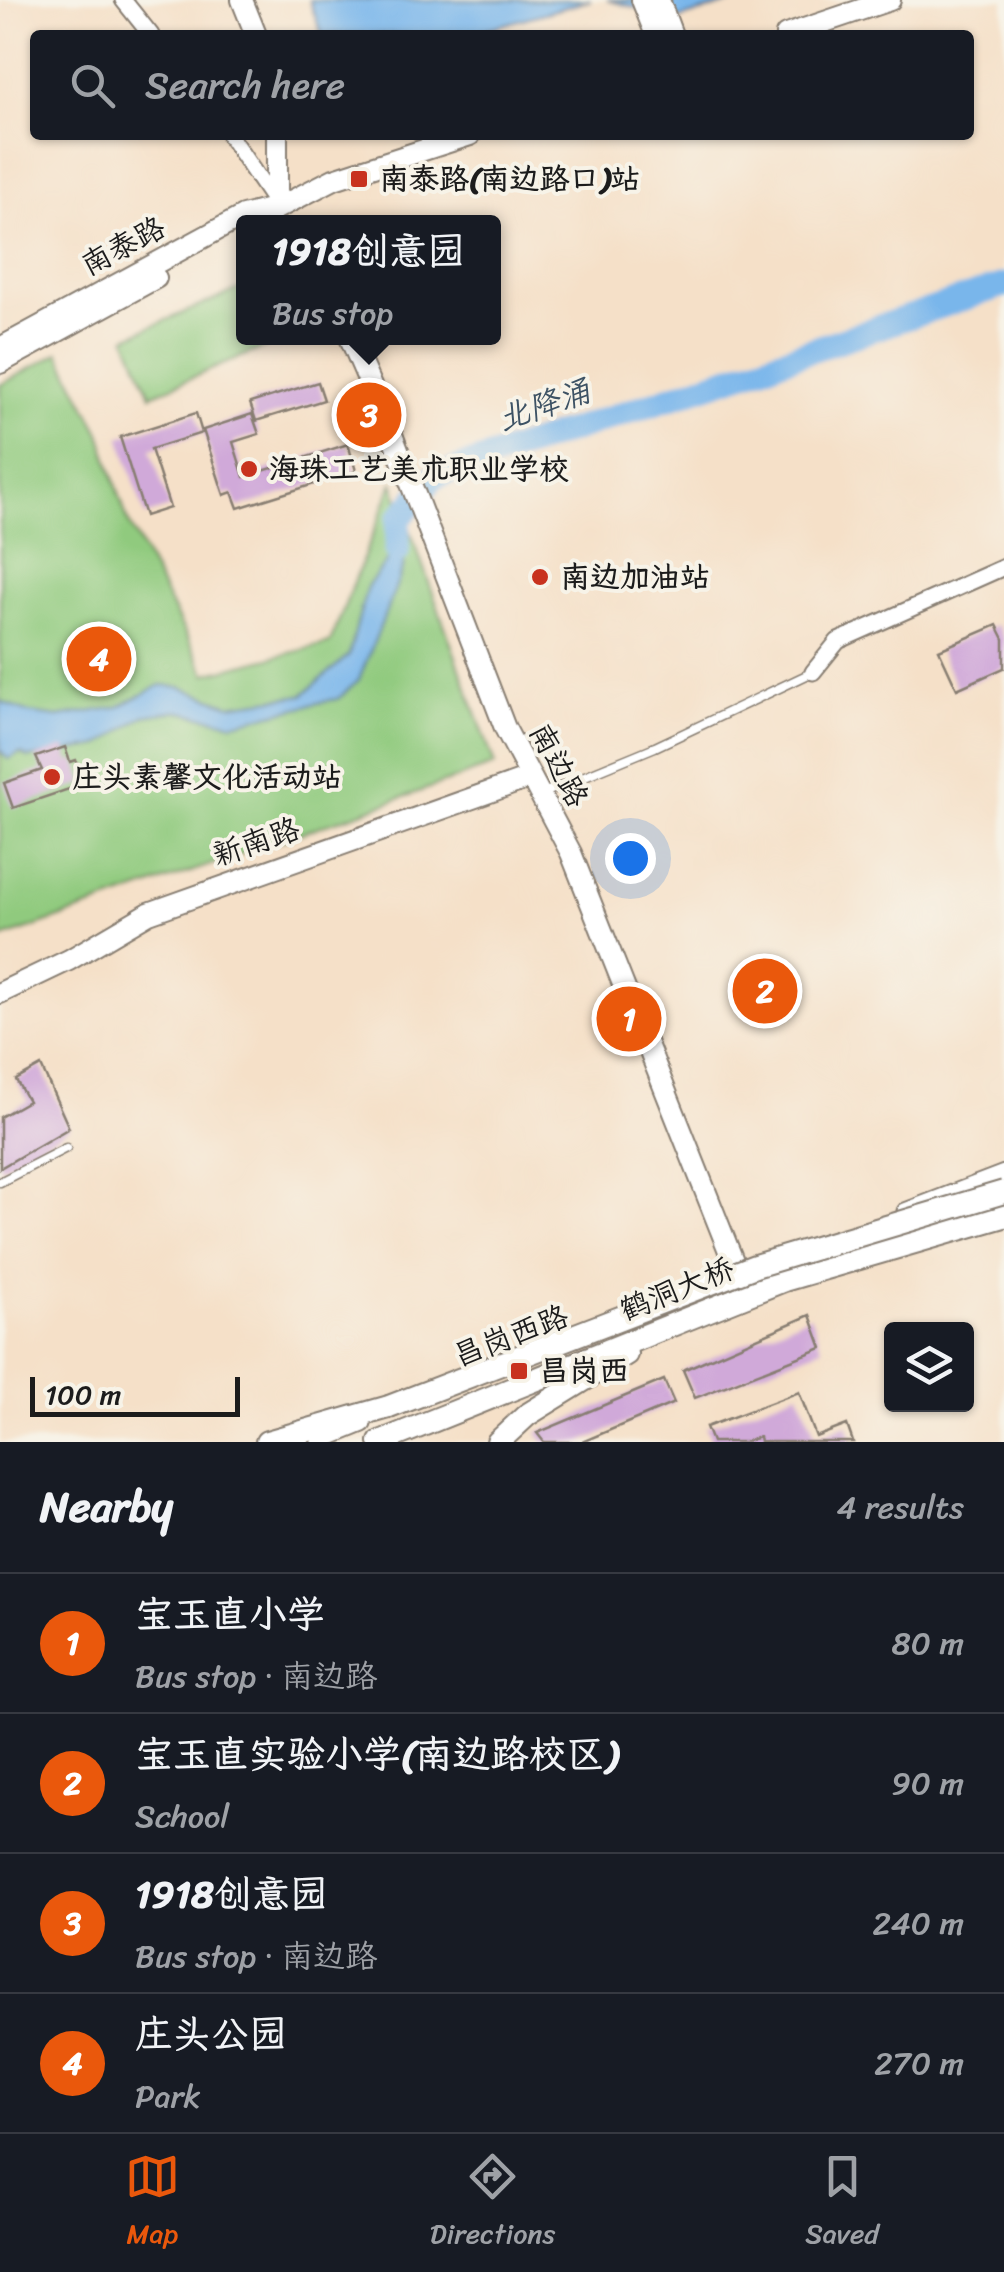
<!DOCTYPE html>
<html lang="en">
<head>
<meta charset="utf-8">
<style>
	:root { --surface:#171b24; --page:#20242c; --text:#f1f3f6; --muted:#9ea1a6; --line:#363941; --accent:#ea580c }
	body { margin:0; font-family:Sriracha,"LXGW WenKai TC",sans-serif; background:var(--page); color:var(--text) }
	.controls { position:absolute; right:30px; bottom:30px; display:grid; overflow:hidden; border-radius:10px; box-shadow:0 2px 8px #0004 }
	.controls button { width:90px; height:90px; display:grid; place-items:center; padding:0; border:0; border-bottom:2px solid var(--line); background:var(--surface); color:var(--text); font:50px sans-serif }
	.scale { position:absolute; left:30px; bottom:25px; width:210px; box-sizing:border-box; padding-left:10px; border:5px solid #1c1c1c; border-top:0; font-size:28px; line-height:35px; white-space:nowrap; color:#1c1c1c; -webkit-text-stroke:8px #f7f3e8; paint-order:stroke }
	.you { position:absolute; left:630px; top:858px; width:35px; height:35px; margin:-25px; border:8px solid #fff; border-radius:50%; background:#1a73e8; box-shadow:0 0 0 15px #1a73e833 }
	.badge { display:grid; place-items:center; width:65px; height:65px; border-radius:50%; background:var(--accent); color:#fff; font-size:32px; font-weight:700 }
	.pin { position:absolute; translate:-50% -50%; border:5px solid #fff; box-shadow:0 2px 10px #0006 }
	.popup { position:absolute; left:236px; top:215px; width:265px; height:130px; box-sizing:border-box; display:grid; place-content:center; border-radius:10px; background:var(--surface); filter:drop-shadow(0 2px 8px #0005); font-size:32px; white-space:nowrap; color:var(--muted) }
	.popup b { font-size:38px; color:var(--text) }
	.popup::after { content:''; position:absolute; left:50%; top:100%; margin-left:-20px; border:20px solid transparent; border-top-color:var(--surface) }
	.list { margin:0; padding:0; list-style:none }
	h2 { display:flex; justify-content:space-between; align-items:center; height:130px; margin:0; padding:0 40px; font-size:42px }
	h2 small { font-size:32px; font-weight:400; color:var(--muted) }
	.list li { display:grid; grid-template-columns:65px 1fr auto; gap:30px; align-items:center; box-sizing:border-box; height:140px; padding:0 40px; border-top:2px solid var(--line) }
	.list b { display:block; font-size:38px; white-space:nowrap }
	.list p { margin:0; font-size:32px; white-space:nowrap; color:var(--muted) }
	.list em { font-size:32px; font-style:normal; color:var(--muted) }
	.icon { flex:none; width:55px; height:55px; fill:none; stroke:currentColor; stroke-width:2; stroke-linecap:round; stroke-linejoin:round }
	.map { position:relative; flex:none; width:1004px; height:1442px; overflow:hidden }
	.search { position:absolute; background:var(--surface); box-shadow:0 2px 8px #0004; left:30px; right:30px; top:30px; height:110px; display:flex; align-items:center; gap:25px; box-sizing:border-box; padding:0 35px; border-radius:10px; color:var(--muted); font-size:38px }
	.sheet { height:690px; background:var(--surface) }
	nav { display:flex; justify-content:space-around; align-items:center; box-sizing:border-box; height:140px; border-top:2px solid var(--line); background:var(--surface); font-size:28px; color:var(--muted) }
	nav a { display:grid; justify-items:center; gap:5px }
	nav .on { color:var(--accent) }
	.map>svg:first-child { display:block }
	.green { fill:#90ca7e; stroke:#56734d; stroke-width:2.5 }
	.water { fill:#79b6eb; stroke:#4a6984; stroke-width:2.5 }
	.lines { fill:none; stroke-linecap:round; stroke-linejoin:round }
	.river { stroke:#79b6eb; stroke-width:25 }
	.building { fill:#d0a9d9 }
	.lane-casing { stroke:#887e72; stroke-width:11 }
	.street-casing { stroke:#887e72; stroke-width:19 }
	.secondary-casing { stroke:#887e72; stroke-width:24 }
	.primary-casing { stroke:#887e72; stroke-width:26 }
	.lane { stroke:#fff; stroke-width:8 }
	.street { stroke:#fff; stroke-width:15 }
	.secondary { stroke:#fff; stroke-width:20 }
	.primary { stroke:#fff; stroke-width:22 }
	.primary-bridge-casing { stroke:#887e72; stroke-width:26; stroke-linecap:butt }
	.primary-bridge { stroke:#fff; stroke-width:22 }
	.poi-dot { fill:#c8321e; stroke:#f7f3e8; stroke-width:4 }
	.labels { text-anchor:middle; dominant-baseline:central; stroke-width:8; stroke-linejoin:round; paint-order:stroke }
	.poi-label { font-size:30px; font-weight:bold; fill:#1c1c1c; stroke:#f7f3e8; text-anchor:start }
	.street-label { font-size:30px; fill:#1c1c1c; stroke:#f7f3e8 }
	.water-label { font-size:32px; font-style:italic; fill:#3d5264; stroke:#f7f3e8 }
</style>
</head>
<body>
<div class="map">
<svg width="1004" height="1442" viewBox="0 0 1004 1442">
	<rect width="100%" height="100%" fill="#f7f3e8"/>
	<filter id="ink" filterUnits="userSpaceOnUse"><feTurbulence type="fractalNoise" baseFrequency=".01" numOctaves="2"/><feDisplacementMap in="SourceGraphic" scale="20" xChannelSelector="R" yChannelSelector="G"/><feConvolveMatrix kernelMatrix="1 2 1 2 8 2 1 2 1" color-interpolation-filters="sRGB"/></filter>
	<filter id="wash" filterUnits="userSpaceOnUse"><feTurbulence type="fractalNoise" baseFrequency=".0048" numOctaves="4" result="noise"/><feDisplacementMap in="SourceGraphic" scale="40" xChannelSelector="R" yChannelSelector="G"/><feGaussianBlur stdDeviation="2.25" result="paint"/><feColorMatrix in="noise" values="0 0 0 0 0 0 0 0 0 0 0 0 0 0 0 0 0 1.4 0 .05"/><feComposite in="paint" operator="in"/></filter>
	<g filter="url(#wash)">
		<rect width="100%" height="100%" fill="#f5e0c8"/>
		<g class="green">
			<polygon points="242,288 244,338 263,338 267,346 151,395 126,337"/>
			<polygon points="59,353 100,433 127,519 206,674 330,643 393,483 495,765 0,939 0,385"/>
		</g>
		<g class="water">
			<polygon points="309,0 591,0 466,35 322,35"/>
			<polygon points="607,0 742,0 679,19"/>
			<polygon points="399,519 405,544 403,569 359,680 339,698 234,723 176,711 144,716 99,746 29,758 20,753 8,759 0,750 0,701 29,713 58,717 118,707 161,685 180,687 230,705 303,695 349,655 367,587 394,552"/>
		</g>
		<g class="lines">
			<polyline class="river" points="397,551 399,519 434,477 1004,285"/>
		</g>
		<g id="blocks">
			<g class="building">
				<polygon points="318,382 324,400 256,421 250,403"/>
				<polygon points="196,413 202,433 151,449 170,508 145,516 120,437"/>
				<polygon points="252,414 259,434 233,442 244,477 348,444 356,471 238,508 232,492 224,495 203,430"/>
				<polygon points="997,625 1004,639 1004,668 957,689 939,650"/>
				<polygon points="65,747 70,762 76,760 84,784 13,808 4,783 42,770 36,757"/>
				<polygon points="41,1066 69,1128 0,1168 0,1117 28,1101 16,1080"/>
				<polygon points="810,1315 822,1348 695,1398 683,1370"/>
				<polygon points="664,1380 674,1403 582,1442 544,1442 537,1433"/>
				<polygon points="799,1392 816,1437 847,1425 853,1442 760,1442 759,1437 745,1442 712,1442 706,1427"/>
			</g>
		</g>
	</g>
	<g filter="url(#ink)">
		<use href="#blocks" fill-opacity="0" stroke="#887e72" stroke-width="2.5"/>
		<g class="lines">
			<defs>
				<g id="lane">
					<polyline points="541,794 655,747 813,672"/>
					<polyline points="0,1182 66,1148"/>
				</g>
				<g id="street">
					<polyline points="123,0 151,35"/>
					<polyline points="229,135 277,206"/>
					<polyline points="813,672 838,641 1004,567"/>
					<polyline points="905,1211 1004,1173"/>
					<polyline points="319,1442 363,1424"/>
				</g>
				<g id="secondary">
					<polyline points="242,0 256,35"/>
					<polyline points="642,0 656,35"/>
					<polyline points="659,0 672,35"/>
					<polyline points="786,35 890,0"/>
					<polyline points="277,135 277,207"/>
					<polyline points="270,212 334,179 470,135"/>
					<polyline points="350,338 391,432 505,728 571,853 739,1276"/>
					<polyline points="0,348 243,216 277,207"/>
					<polyline points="0,363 156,278"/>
					<polyline points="0,993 69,960 149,913 529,778"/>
				</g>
				<g id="primary">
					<polyline points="267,1442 389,1407"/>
					<polyline points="380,1442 784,1280 1004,1216"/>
					<polyline points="498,1442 527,1415 626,1354"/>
				</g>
			</defs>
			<use href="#lane" class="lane-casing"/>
			<use href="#street" class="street-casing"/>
			<use href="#secondary" class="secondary-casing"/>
			<use href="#primary" class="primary-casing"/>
			<use href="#lane" class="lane"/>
			<use href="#street" class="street"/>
			<use href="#secondary" class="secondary"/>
			<use href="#primary" class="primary"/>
			<defs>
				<polyline id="primary-bridge" points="389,1407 755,1266 1004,1192"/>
			</defs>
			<use href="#primary-bridge" class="primary-bridge-casing"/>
			<use href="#primary-bridge" class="primary-bridge"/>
		</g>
	</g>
	<g class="poi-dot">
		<rect x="349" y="169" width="20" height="20" rx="5"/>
		<circle cx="249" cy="469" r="10"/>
		<circle cx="540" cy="577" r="10"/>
		<circle cx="52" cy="777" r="10"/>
		<rect x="509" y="1361" width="20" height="20" rx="5"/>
	</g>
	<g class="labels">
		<g class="poi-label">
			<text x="379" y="179">南泰路(南边路口)站</text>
			<text x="269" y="469">海珠工艺美术职业学校</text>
			<text x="560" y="577">南边加油站</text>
			<text x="72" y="777">庄头素馨文化活动站</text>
			<text x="539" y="1371">昌岗西</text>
		</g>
		<g class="street-label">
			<text transform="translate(123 246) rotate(-28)">南泰路</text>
			<text transform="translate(559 765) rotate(62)">南边路</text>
			<text transform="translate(256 842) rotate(-19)">新南路</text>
			<text transform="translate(677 1289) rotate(-22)">鹤洞大桥</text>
			<text transform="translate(511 1336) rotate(-21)">昌岗西路</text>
		</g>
		<g class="water-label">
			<text transform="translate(544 405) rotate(-19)">北降涌</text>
		</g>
	</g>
</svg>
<div class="controls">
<button><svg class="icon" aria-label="layers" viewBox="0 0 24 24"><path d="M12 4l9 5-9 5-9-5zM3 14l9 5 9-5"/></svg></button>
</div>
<div class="scale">100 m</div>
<div class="you"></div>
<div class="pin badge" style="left:629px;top:1019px">1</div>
<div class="pin badge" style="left:765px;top:991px">2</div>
<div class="pin badge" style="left:369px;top:415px">3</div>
<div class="popup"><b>1918创意园</b>Bus stop</div>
<div class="pin badge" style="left:99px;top:659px">4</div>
<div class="search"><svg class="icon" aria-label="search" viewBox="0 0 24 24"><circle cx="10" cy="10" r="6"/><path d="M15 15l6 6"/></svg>Search here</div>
</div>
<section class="sheet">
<h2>Nearby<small>4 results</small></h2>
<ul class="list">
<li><span class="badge">1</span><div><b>宝玉直小学</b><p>Bus stop · 南边路</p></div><em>80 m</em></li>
<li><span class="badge">2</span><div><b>宝玉直实验小学(南边路校区)</b><p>School</p></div><em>90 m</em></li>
<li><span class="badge">3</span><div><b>1918创意园</b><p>Bus stop · 南边路</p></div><em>240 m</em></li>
<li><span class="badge">4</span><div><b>庄头公园</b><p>Park</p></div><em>270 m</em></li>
</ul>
</section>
<nav>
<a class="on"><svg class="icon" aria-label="map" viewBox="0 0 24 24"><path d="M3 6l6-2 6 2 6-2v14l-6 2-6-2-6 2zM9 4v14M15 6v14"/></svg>Map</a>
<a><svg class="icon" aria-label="directions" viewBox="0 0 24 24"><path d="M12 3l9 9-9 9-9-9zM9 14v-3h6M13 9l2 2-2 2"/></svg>Directions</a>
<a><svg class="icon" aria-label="saved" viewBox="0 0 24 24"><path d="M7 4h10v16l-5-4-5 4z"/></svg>Saved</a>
</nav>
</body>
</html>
